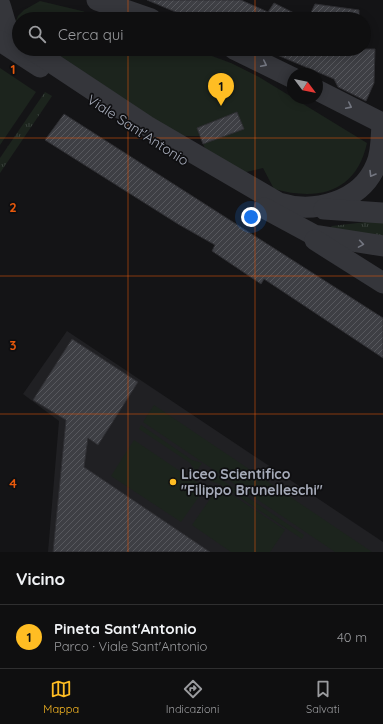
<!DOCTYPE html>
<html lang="it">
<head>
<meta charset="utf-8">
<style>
	:root { --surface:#0f0f10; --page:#1d1d1e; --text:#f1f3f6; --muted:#9b9c9f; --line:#2f2f30; --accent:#ffbd23 }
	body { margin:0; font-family:Quicksand,sans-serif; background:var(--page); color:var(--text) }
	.compass { position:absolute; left:287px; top:68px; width:36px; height:36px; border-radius:50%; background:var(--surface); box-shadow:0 2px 10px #0003; rotate:122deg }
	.you { position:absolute; left:251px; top:217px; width:14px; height:14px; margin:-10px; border:3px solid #fff; border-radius:50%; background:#1a73e8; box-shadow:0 0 0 6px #1a73e833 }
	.badge { display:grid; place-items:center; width:26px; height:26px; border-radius:50%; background:var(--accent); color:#111; font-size:13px; font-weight:700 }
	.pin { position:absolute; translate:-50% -33px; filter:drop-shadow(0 1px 2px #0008) }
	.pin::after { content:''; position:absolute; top:21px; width:14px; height:12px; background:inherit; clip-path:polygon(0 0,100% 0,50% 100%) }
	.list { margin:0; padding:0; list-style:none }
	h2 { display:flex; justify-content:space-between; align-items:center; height:52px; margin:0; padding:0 16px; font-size:17px }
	h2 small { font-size:13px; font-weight:400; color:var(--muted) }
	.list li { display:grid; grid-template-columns:26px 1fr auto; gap:12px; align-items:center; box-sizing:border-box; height:64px; padding:0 16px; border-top:1px solid var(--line) }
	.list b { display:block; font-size:15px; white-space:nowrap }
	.list p { margin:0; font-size:13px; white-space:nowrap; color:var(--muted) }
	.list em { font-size:13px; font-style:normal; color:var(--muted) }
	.icon { flex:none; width:22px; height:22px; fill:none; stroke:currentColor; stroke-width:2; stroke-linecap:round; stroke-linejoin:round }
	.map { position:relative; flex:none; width:383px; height:552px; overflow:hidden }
	.search { position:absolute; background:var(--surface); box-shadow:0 2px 10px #0003; left:12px; right:12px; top:12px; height:44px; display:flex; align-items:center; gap:10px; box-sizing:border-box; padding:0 14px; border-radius:22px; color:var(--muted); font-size:15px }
	.sheet { height:116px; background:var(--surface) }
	nav { display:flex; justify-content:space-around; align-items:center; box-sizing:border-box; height:56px; border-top:1px solid var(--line); background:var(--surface); font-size:11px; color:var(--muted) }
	nav a { display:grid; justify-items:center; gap:2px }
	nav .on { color:var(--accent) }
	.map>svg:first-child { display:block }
	.built { fill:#202023 }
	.grass { fill:url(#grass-tufts) }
	.park { fill:#1c241d }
	.building { fill:url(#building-hatch); stroke:#2e2e32 }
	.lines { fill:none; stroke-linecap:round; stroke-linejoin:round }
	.minor { stroke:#35363b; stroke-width:21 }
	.oneway { stroke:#737680 }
	.grid { fill:none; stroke:#e8590c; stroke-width:1; stroke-opacity:0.55 }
	.poi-dot { fill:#ffbd23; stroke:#0f0f11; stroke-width:1.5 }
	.labels { text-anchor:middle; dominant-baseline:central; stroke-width:3.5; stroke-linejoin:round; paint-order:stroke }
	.street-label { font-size:14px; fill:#a5aab8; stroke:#0f0f11 }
	.poi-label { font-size:14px; font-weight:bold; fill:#a5aab8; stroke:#0f0f11; text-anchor:start }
	.grid-label { font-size:13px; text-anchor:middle; font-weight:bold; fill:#e8590c; stroke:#0f0f11; stroke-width:3.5; stroke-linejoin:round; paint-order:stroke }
</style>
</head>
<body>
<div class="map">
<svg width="383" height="552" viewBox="0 0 383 552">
	<defs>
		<pattern id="grass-tufts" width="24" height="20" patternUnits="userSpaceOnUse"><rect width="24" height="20" fill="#1c241d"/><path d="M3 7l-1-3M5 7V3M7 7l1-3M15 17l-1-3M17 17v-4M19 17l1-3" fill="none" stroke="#3a413c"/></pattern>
		<pattern id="building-hatch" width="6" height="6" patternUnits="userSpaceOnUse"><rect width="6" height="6" fill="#3e3f44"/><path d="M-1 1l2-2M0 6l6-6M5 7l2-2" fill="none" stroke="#57585d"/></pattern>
	</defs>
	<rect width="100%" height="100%" fill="#141416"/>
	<polygon class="built" points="67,331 383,542 383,552 48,552 59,421 23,394"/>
	<g class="grass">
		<polygon points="45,92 52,96 0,173 0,158"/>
		<polygon points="383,220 383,237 330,228 332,226"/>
	</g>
	<g class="park">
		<polygon points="40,1 82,11 106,19 19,19 19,28 16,21 18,16 24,10"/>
		<path d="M 50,49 L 193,49 L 231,63 L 259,77 L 367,143 C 356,193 318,201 274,189 L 263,168 L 242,173 L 206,151 L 200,136 L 179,136 Z"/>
		<polygon points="0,68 36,92 0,145"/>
		<polygon points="154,405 372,552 335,552 143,422"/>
		<polygon points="141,425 192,460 202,463 196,472 190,463 139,429"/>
		<polygon points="134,440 205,488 181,522 111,476"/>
		<polygon points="216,472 222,480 304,535 302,539 220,484 210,481"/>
		<polygon points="219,486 285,530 270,552 231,552 192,525"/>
	</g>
	<g class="building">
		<polygon points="147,0 241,0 268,12 274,3 306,19 192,19"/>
		<polygon points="315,4 359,10 359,19 308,19"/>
		<polygon points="263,49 375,49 374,83 366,101 338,87 334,79"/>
		<polygon points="237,112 244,129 203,144 197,128"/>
		<polygon points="64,114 383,318 383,358 264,279 261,284 212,251 215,245 178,224 45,140"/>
		<polygon points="72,339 138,382 98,445 88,438 84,467 210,552 53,552 66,420 33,400"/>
	</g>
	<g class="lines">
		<g class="minor">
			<polyline points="97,0 151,19"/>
			<path d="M 0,5 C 5,19 5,32 19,41"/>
			<polyline points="0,41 40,67"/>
			<path d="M 31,49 L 147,126 L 279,203 C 314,214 361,202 376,165 C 382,152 381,136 382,123 L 317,90"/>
			<polyline points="234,49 293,78"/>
			<polyline points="264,208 314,235 383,246"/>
			<polyline points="324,209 383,213"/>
			<polyline points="315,240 383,283"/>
		</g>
	</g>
	<defs><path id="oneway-chevron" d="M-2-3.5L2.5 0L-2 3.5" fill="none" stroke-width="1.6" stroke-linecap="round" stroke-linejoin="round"/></defs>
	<g class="oneway">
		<use href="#oneway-chevron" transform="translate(264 64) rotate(26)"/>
		<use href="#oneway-chevron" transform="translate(349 106) rotate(26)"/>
		<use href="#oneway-chevron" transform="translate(372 174) rotate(121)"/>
		<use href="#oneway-chevron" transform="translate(361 244) rotate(9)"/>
	</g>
	<path class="grid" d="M 128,0 L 128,19M 255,0 L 255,19M 128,49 L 128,552M 255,49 L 255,552M 0,138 L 383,138M 0,276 L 383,276M 0,414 L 383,414"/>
	<circle class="poi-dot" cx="173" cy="482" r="4"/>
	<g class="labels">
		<g class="street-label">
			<text transform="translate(138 130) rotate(33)">Viale Sant'Antonio</text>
		</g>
		<g class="poi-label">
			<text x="181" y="474">Liceo Scientifico<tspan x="181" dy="16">"Filippo Brunelleschi"</tspan></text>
		</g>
	</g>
	<g class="grid-label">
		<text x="13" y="74">1</text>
		<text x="13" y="212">2</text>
		<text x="13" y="350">3</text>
		<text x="13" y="488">4</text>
	</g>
</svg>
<svg class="compass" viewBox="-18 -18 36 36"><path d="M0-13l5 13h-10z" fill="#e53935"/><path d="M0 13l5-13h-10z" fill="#9b9c9f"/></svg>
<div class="you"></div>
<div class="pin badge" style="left:221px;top:106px">1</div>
<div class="search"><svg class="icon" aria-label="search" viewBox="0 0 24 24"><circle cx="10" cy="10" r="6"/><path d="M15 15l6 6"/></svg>Cerca qui</div>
</div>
<section class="sheet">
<h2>Vicino<small></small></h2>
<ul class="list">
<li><span class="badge">1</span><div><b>Pineta Sant'Antonio</b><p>Parco · Viale Sant'Antonio</p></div><em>40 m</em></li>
</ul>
</section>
<nav>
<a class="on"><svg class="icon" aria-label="map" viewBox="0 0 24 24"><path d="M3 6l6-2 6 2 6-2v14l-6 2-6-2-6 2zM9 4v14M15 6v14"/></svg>Mappa</a>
<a><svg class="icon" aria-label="directions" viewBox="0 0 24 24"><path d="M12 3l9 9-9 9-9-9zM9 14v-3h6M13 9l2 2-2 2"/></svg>Indicazioni</a>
<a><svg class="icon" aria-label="saved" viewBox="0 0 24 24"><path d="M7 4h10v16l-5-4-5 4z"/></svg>Salvati</a>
</nav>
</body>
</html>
